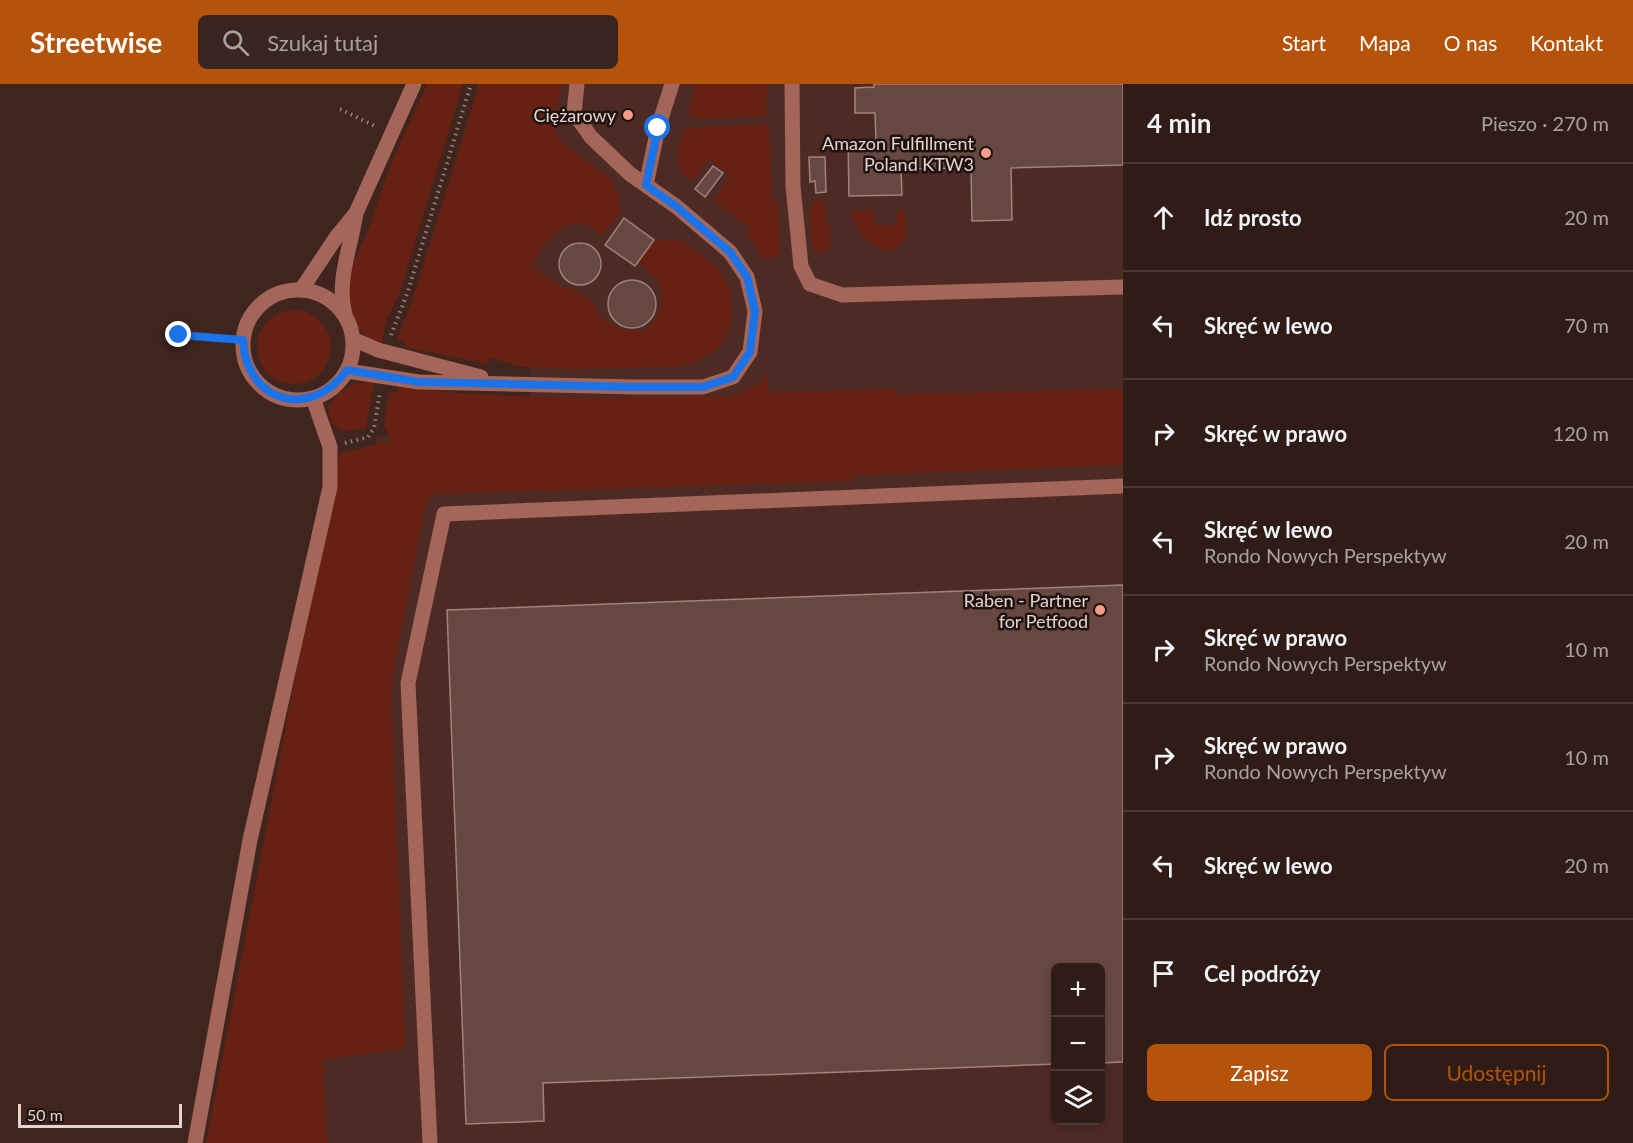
<!DOCTYPE html>
<html lang="pl">
<head>
<meta charset="utf-8">
<style>
	:root { --surface:#301c17; --page:#382520; --text:#f1f3f6; --muted:#a8a1a1; --line:#4b3a36; --accent:#b45309 }
	body { margin:0; font-family:Lato,sans-serif; background:var(--page); color:var(--text) }
	.controls { position:absolute; right:18px; bottom:18px; display:grid; overflow:hidden; border-radius:9px; box-shadow:0 3px 9px #0003 }
	.controls button { width:54px; height:54px; display:grid; place-items:center; padding:0; border:0; border-bottom:2px solid var(--line); background:var(--surface); color:var(--text); font:30px sans-serif }
	.scale { position:absolute; left:18px; bottom:15px; width:164px; box-sizing:border-box; padding-left:6px; border:3px solid #e6d3cf; border-top:0; font-size:16px; line-height:21px; white-space:nowrap; color:#e6d3cf; -webkit-text-stroke:4px #1e120f; paint-order:stroke }
	.stop { position:absolute; width:18px; height:18px; margin:-14px; border:4px solid #1a73e8; border-radius:50%; background:#fff }
	.stop.end { background:#1a73e8; border-color:#fff; box-shadow:0 2px 6px #0008 }
	.list { margin:0; padding:0; list-style:none }
	h2 { display:flex; justify-content:space-between; align-items:center; height:78px; margin:0; padding:0 24px; font-size:26px }
	h2 small { font-size:20px; font-weight:400; color:var(--muted) }
	.list li { display:grid; grid-template-columns:39px 1fr auto; gap:18px; align-items:center; box-sizing:border-box; height:108px; padding:0 24px; border-top:2px solid var(--line) }
	.list b { display:block; font-size:22px; white-space:nowrap }
	.list p { margin:0; font-size:20px; white-space:nowrap; color:var(--muted) }
	.list em { font-size:20px; font-style:normal; color:var(--muted) }
	.actions { display:flex; gap:12px; padding:18px 24px }
	.actions a { flex:1; padding:14px 0; border:2px solid var(--accent); border-radius:9px; text-align:center; font-size:21px; color:var(--accent) }
	.actions .main { background:var(--accent); color:#fff }
	.icon { flex:none; width:33px; height:33px; fill:none; stroke:currentColor; stroke-width:2; stroke-linecap:round; stroke-linejoin:round }
	.map { position:relative; flex:none; width:1123px; height:1059px; overflow:hidden }
	header { display:flex; align-items:center; gap:36px; box-sizing:border-box; height:84px; padding:0 30px; background:var(--accent); color:#fff }
	header strong { font-size:28px }
	nav { display:flex; gap:33px; margin-inline-start:auto; font-size:21px }
	.search { width:420px; height:54px; background:var(--page); display:flex; align-items:center; gap:15px; box-sizing:border-box; padding:0 21px; border-radius:9px; color:var(--muted); font-size:22px }
	main { display:flex }
	aside { flex:1; background:var(--surface) }
	.map>svg:first-child { display:block }
	.built { fill:#4d2b24; fill-rule:evenodd }
	.green { fill:#662113 }
	.building { fill:#664841; stroke:#a3827a; stroke-width:1.5 }
	.lines { fill:none; stroke-linecap:round; stroke-linejoin:round }
	.path { stroke:#99827d; stroke-width:4; stroke-dasharray:1.5 4.5; stroke-linecap:butt }
	.minor { stroke:#a36658; stroke-width:15 }
	.route { stroke:#1a73e8; stroke-width:8 }
	.poi-dot { fill:#f49e89; stroke:#1e120f; stroke-width:2 }
	.labels { text-anchor:middle; dominant-baseline:central; stroke-width:5; stroke-linejoin:round; paint-order:stroke }
	.poi-label { font-size:18px; fill:#e6d3cf; stroke:#1e120f; text-anchor:end }
</style>
</head>
<body>
<header>
<strong>Streetwise</strong>
<div class="search"><svg class="icon" aria-label="search" viewBox="0 0 24 24"><circle cx="10" cy="10" r="6"/><path d="M15 15l6 6"/></svg>Szukaj tutaj</div>
<nav><a>Start</a><a>Mapa</a><a>O nas</a><a>Kontakt</a></nav>
</header>
<main>
<div class="map">
<svg width="1123" height="1059" viewBox="0 0 1123 1059">
	<rect width="100%" height="100%" fill="#40251f"/>
	<path class="built" d="M 512,0 L 1123,0 L 1123,1059 L 267,1059 L 334,616 L 377,353 L 530,335 L 531,249 ZM 1056,884 L 1100,884 L 1100,1036 L 1056,1036 Z"/>
	<g class="green">
		<path d="M 427,0 L 463,0 L 399,211 L 386,237 L 381,261 C 364,252 351,241 347,221 C 342,195 359,169 368,146 C 377,123 383,99 393,76 C 404,51 416,25 427,0 Z"/>
		<path d="M 479,0 L 563,0 L 554,30 L 554,44 L 559,56 L 615,98 L 613,104 L 618,108 L 621,127 L 602,152 C 597,149 591,142 586,141 C 559,132 542,164 532,182 L 562,203 L 572,205 L 593,218 L 598,232 L 622,246 L 635,246 L 644,248 C 655,237 665,221 661,204 C 658,195 645,185 638,178 L 654,156 L 682,156 L 718,184 L 731,207 L 732,235 L 725,255 L 712,269 L 693,279 L 677,283 L 577,285 L 524,283 L 489,274 L 487,280 L 404,263 L 406,258 L 397,256 L 413,214 Z"/>
		<polygon points="695,0 767,0 766,32 698,35 688,29"/>
		<path d="M 769,40 L 772,115 L 778,119 L 780,173 L 762,174 L 747,149 L 750,144 L 714,117 L 730,92 L 709,75 L 692,98 C 671,82 677,66 684,44 Z"/>
		<path d="M 824,115 L 826,141 L 830,141 L 830,164 C 823,168 819,170 812,164 L 810,121 L 815,122 L 814,116 Z"/>
		<path d="M 874,126 L 874,141 L 897,141 L 897,127 L 905,127 L 905,154 L 894,166 C 869,167 857,148 851,127 Z"/>
		<circle cx="294" cy="263" r="37"/>
		<path d="M 767,287 L 768,307 L 777,308 L 895,305 L 897,310 L 1123,305 L 1123,381 L 856,391 L 855,397 L 435,410 L 428,415 L 423,433 L 393,589 L 391,611 L 405,964 L 323,976 L 327,1059 L 206,1059 L 328,422 L 336,397 L 340,369 L 391,357 L 384,341 L 389,308 L 396,309 L 399,303 C 509,317 620,313 731,312 L 759,300 Z"/>
		<path d="M 374,297 L 366,344 C 343,348 332,350 328,323 C 341,304 351,298 374,297 Z"/>
	</g>
	<g class="building">
		<polygon points="874,0 1123,0 1123,81 1011,84 1012,136 972,137 971,84 901,85 902,111 849,112 848,57 876,56 875,29 855,29 855,4 874,3"/>
		<polygon points="809,73 825,73 826,108 816,109 815,97 810,98"/>
		<polygon points="713,82 723,89 705,113 695,105"/>
		<polygon points="624,134 654,156 635,182 605,161"/>
		<circle cx="580" cy="180" r="21"/>
		<circle cx="632" cy="220" r="24"/>
		<polygon points="1123,501 1123,978 1100,979 1100,884 1056,884 1056,980 543,999 544,1037 466,1040 447,526"/>
	</g>
	<g class="lines">
		<g class="path">
			<polyline points="340,25 377,43"/>
			<polyline points="179,251 243,256"/>
			<polyline points="391,251 408,207 471,0"/>
			<polyline points="345,359 368,353 374,344 380,308"/>
		</g>
		<g class="minor">
			<polyline points="792,0 793,102 801,182 810,200 842,211 1123,203"/>
			<polyline points="646,101 658,44 672,0"/>
			<polyline points="301,206 337,152 356,129 414,0"/>
			<circle cx="298" cy="261" r="55"/>
			<path d="M 345,231 C 336,197 351,163 356,129"/>
			<polyline points="353,255 378,266 481,293"/>
			<polyline points="347,287 419,298 635,303 703,303 733,293 750,268 755,227 747,193 730,168 677,123 630,90 591,53 574,29 577,0"/>
			<polyline points="195,1059 250,756 330,403 330,363 313,314"/>
			<polyline points="430,1059 408,599 444,430 1123,402"/>
		</g>
	</g>
	<g class="lines">
		<path class="route" d="M 179,251 L 243,256 C 246,318 310,337 347,286 L 419,298 L 634,303 L 703,303 L 733,293 L 750,268 L 755,227 L 747,193 L 730,168 L 677,123 L 646,101 L 658,44"/>
	</g>
	<g class="poi-dot">
		<circle cx="628" cy="31" r="6"/>
		<circle cx="986" cy="69" r="6"/>
		<circle cx="1100" cy="526" r="6"/>
	</g>
	<g class="labels">
		<g class="poi-label">
			<text x="616" y="31">Ciężarowy</text>
			<text x="974" y="59">Amazon Fulfillment<tspan x="974" dy="21">Poland KTW3</tspan></text>
			<text x="1088" y="516">Raben - Partner<tspan x="1088" dy="21">for Petfood</tspan></text>
		</g>
	</g>
</svg>
<div class="controls">
<button>+</button>
<button>−</button>
<button><svg class="icon" aria-label="layers" viewBox="0 0 24 24"><path d="M12 4l9 5-9 5-9-5zM3 14l9 5 9-5"/></svg></button>
</div>
<div class="scale">50 m</div>
<div class="stop" style="left:658px;top:44px"></div>
<div class="stop end" style="left:179px;top:251px"></div>
</div>
<aside>
<h2>4 min<small>Pieszo · 270 m</small></h2>
<ul class="list">
<li><svg class="icon" aria-label="ahead" viewBox="0 0 24 24"><path d="M12 20V5M6 11l6-6 6 6"/></svg><div><b>Idź prosto</b></div><em>20 m</em></li>
<li><svg class="icon" aria-label="left" viewBox="0 0 24 24"><path d="M17 20v-9H6M10 6l-5 5 5 5"/></svg><div><b>Skręć w lewo</b></div><em>70 m</em></li>
<li><svg class="icon" aria-label="right" viewBox="0 0 24 24"><path d="M7 20v-9h11M14 6l5 5-5 5"/></svg><div><b>Skręć w prawo</b></div><em>120 m</em></li>
<li><svg class="icon" aria-label="left" viewBox="0 0 24 24"><path d="M17 20v-9H6M10 6l-5 5 5 5"/></svg><div><b>Skręć w lewo</b><p>Rondo Nowych Perspektyw</p></div><em>20 m</em></li>
<li><svg class="icon" aria-label="right" viewBox="0 0 24 24"><path d="M7 20v-9h11M14 6l5 5-5 5"/></svg><div><b>Skręć w prawo</b><p>Rondo Nowych Perspektyw</p></div><em>10 m</em></li>
<li><svg class="icon" aria-label="right" viewBox="0 0 24 24"><path d="M7 20v-9h11M14 6l5 5-5 5"/></svg><div><b>Skręć w prawo</b><p>Rondo Nowych Perspektyw</p></div><em>10 m</em></li>
<li><svg class="icon" aria-label="left" viewBox="0 0 24 24"><path d="M17 20v-9H6M10 6l-5 5 5 5"/></svg><div><b>Skręć w lewo</b></div><em>20 m</em></li>
<li><svg class="icon" aria-label="arrive" viewBox="0 0 24 24"><path d="M6 21V4h12l-3 4 3 4H6"/></svg><div><b>Cel podróży</b></div></li>
</ul>
<div class="actions"><a class="main">Zapisz</a><a>Udostępnij</a></div>
</aside>
</main>
</body>
</html>
